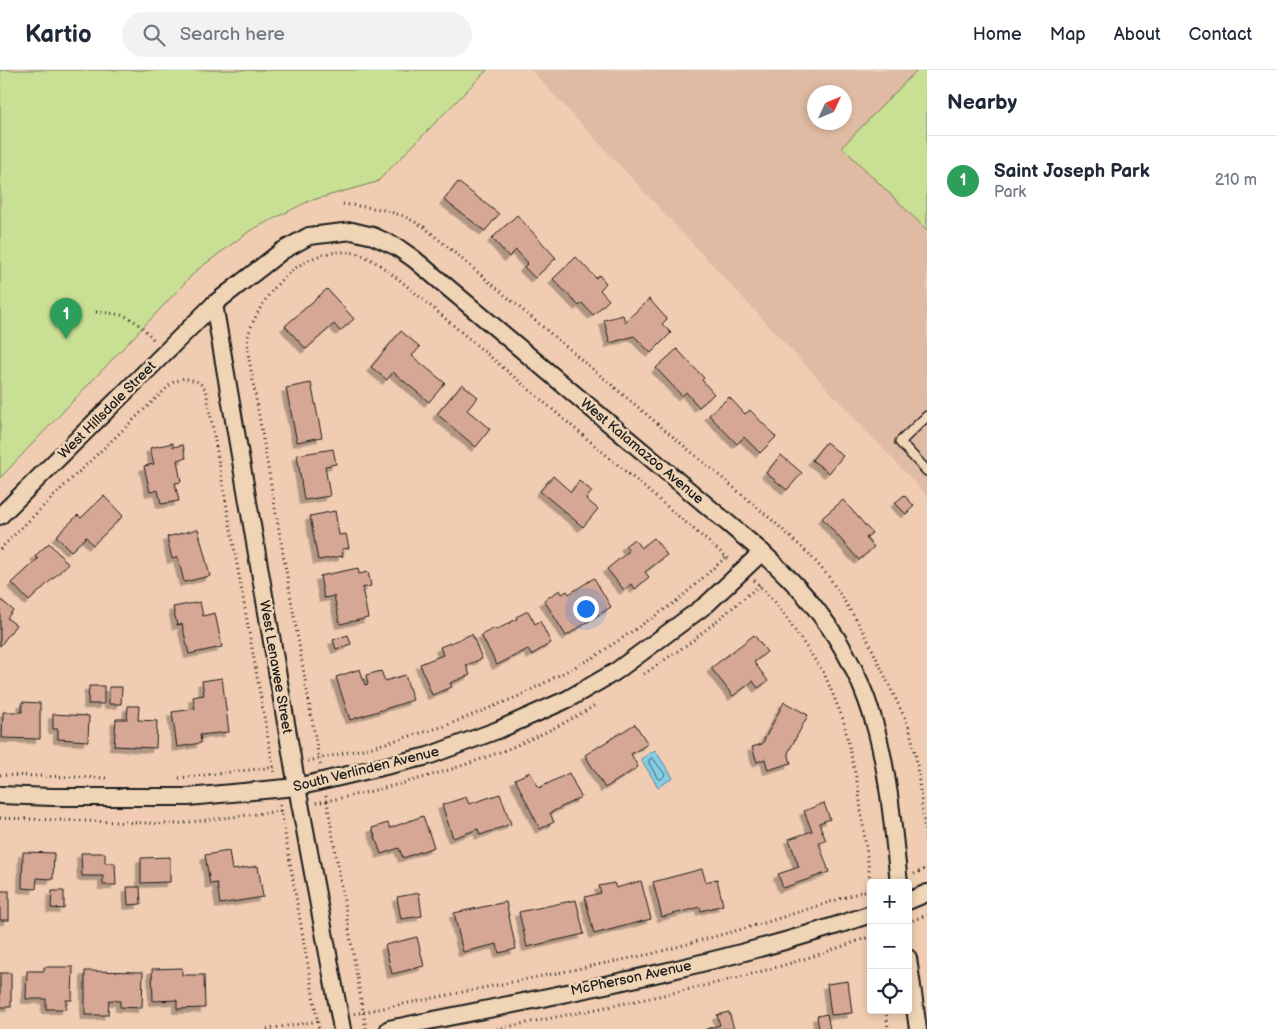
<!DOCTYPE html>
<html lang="en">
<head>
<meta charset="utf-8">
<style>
	:root { --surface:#fff; --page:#f2f2f3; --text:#1f2937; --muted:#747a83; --line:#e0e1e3; --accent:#d93025 }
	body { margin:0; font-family:"Balsamiq Sans",sans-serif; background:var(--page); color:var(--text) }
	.controls { position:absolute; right:15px; bottom:15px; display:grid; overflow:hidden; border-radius:5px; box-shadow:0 2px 8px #0003 }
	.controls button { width:45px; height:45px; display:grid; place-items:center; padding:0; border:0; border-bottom:1px solid var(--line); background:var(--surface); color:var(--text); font:25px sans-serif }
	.compass { position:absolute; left:807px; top:15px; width:45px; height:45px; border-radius:50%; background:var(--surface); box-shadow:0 2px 8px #0003; rotate:46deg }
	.you { position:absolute; left:585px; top:538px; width:18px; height:18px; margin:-12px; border:4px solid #fff; border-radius:50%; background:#1a73e8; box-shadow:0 0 0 8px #1a73e833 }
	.badge { display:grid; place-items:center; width:32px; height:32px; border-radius:50%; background:var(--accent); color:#fff; font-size:16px; font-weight:700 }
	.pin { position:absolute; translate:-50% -41px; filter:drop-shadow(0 1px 2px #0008) }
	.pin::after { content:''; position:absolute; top:26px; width:18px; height:15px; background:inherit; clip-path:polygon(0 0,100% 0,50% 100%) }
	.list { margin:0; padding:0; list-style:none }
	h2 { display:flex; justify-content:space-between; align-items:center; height:65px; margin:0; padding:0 20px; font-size:21px }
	h2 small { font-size:16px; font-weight:400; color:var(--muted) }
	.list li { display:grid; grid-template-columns:32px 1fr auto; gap:15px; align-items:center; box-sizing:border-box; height:90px; padding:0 20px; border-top:1px solid var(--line) }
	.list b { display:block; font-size:19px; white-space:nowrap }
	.list p { margin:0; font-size:16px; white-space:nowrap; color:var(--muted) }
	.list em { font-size:16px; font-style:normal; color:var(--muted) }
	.icon { flex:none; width:28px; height:28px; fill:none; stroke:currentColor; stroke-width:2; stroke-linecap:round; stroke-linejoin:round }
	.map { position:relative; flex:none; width:927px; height:959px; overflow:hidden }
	header { display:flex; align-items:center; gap:30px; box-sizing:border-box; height:70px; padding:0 25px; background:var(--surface); border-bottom:1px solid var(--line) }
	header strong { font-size:24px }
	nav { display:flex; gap:28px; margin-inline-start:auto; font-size:18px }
	.search { width:350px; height:45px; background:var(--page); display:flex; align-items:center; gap:12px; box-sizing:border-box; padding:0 18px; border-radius:28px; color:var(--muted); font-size:19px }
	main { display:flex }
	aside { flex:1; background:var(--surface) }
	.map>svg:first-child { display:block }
	.built { fill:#e0bba3; fill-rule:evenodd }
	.green { fill:#c9df94; stroke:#727e58 }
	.water { fill:#85cde5; stroke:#5b8695 }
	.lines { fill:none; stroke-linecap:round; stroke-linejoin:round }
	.shore { stroke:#46636c; stroke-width:1 }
	.building { fill:#d6a794; stroke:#1c1c1c; filter:url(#shadow) }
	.lane-casing { stroke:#1c1c1c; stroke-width:12 }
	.street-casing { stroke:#1c1c1c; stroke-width:20 }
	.path { stroke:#1c1c1c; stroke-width:3; stroke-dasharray:1 4; stroke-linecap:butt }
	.lane { stroke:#efd4b6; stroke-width:9 }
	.street { stroke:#efd4b6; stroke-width:16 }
	.labels { text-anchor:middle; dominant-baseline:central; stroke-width:5; stroke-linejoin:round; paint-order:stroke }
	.street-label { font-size:14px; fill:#1c1c1c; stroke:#efd4b6 }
</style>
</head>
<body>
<header>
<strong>Kartio</strong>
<div class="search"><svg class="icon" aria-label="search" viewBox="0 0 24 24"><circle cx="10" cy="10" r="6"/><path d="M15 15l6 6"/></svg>Search here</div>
<nav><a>Home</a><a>Map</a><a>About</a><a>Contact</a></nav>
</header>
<main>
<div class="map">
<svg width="927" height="959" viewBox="0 0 927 959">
	<defs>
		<filter id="shadow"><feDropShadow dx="-4.5" dy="4.5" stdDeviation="0" flood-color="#0004"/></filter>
	</defs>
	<rect width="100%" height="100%" fill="#f0cdb2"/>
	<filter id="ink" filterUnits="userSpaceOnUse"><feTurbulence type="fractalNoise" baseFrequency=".02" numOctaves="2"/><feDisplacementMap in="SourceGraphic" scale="10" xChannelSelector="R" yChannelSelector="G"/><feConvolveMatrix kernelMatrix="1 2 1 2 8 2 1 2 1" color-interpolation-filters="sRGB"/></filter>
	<g filter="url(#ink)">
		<path class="built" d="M 531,0 L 927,0 L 927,426 ZM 814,22 L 844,22 L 844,52 L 814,52 Z"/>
		<g class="green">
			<polygon points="0,0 487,0 377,112 309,131 251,160 197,200 0,408"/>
			<polygon points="917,0 927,0 927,160 842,77"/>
		</g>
		<polygon class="water" points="655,680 673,708 658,717 641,689"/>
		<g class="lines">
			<polygon class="shore" points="653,688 665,705 661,709 658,709 649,693 649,690"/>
		</g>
		<g class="building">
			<polygon points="458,112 499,144 485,161 444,130"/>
			<polygon points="517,145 556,188 535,208 524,197 528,193 516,180 509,187 492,168"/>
			<polygon points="576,187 596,208 599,205 606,213 600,220 609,230 593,245 582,233 579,236 553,209"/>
			<polygon points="327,219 354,249 340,261 334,254 306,279 285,256"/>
			<polygon points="649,229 667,249 662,254 671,263 651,283 634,266 610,273 604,250 623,245 625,252"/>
			<polygon points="401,261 420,277 412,286 445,313 429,332 393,302 387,310 371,297"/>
			<polygon points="677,279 704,308 702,310 714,324 699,337 686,322 682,326 656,298"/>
			<polygon points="311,313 322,367 297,372 286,318"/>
			<polygon points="462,314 478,327 467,340 490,359 476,377 437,344"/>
			<polygon points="729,327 745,344 750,340 776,367 760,383 744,367 737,374 709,345"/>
			<polygon points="826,372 843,386 829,403 812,390"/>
			<polygon points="173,373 173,377 183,375 186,388 177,390 181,412 175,413 179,431 161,434 158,420 150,422 144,396 154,394 150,378"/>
			<polygon points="333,379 336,394 325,396 330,426 304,430 297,385"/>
			<polygon points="781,385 802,403 787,420 766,403"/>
			<polygon points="553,406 571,422 579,411 592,421 586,429 598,439 583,457 540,421"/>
			<polygon points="904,425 914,436 906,444 895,433"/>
			<polygon points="104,426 123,446 93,475 86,467 71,481 56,466 78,445 81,448"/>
			<polygon points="843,430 872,463 866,468 874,477 859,490 822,448"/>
			<polygon points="335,441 339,465 346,464 349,478 342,479 343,486 318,490 310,446"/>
			<polygon points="198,459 210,506 184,512 178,487 172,489 167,467"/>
			<polygon points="654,468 667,485 645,502 649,507 635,519 631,514 624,520 607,499 629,481 625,476 634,469 641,478"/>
			<polygon points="49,473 68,494 29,531 12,513 38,489 35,486"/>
			<polygon points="358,498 359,504 368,502 371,516 362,518 368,548 340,554 334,526 324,528 320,506"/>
			<polygon points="594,508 611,537 593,548 586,536 581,539 589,551 566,566 544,530 560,520 562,524 567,521 569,524"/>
			<polygon points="0,529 13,540 7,548 16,555 0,576"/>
			<polygon points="200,532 203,546 215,543 222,577 189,584 182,554 177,555 173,537"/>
			<polygon points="528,541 535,554 540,551 551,573 531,585 528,579 497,595 481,565 495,558 496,560 517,549 516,547"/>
			<polygon points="472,564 482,589 466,595 470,605 450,613 452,617 432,625 420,594 443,585 440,577"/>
			<polygon points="348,565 351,574 336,579 333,570"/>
			<polygon points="754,565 767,582 754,592 768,611 758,618 753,611 733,626 711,598"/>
			<polygon points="360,599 365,615 368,614 366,605 381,601 385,611 405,605 413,630 350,650 336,607"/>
			<polygon points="222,608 229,662 200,665 201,673 177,677 172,642 195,639 193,627 204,625 202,611"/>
			<polygon points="89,616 104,616 104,634 88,634"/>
			<polygon points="109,617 122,617 121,634 109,634"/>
			<polygon points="22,632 40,633 40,669 2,668 3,642 22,642"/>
			<polygon points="784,632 808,645 788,683 791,693 768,700 765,689 757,692 752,677 762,674"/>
			<polygon points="128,636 139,636 138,650 157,651 156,678 114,676 116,649 127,649"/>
			<polygon points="53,644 89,646 88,671 58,669 58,659 53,659"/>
			<polygon points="635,654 648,674 631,684 638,697 605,718 585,685"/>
			<polygon points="530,702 539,718 569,703 581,727 550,743 554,752 540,759 515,709"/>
			<polygon points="500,724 511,754 480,765 478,759 453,768 442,735 466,727 469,734"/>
			<polygon points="824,733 830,749 819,753 826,771 819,773 829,802 783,818 778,804 799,797 789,769 812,761 804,741"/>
			<polygon points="423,746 434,777 403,788 399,778 381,784 372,758 388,753 390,758"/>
			<polygon points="229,781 232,800 258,796 263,827 220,834 217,813 210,814 205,785"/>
			<polygon points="23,782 54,783 53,809 37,808 36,819 22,818"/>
			<polygon points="81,783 105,783 105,793 115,793 116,815 103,815 103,806 82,806"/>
			<polygon points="170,787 170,812 141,813 141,788"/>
			<polygon points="702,799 706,812 717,809 723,835 701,841 700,837 662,847 653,812"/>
			<polygon points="641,811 651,849 594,864 585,827 601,823 599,816 614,813 616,818"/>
			<polygon points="127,817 140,817 141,834 128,835"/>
			<rect x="0" y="821" width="9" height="29"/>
			<polygon points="52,821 64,821 64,839 51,838"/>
			<polygon points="419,823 422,846 401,849 397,827"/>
			<polygon points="576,830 584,864 527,877 519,842"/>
			<polygon points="506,832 516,879 499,883 497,874 463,882 454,843"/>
			<polygon points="417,867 424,896 392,904 385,875"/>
			<polygon points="44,897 73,897 72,930 66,930 66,939 46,939 46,929 26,929 27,901 44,901"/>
			<polygon points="182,898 182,905 204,905 205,938 177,939 177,930 153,931 152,899"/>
			<polygon points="85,901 143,902 142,938 120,937 120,931 109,930 108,945 85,945"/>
			<rect x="0" y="903" width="11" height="34"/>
			<polygon points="848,911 852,943 831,945 827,914"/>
			<polygon points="729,942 734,959 706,959 720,955 717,945"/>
			<polygon points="827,944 830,959 819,959 817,946"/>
		</g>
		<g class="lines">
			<defs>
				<polyline id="lane" points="927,346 900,372 927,401"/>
				<g id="street">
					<polyline points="214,234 297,717 342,959"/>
					<path d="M 0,446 L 214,234 L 282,181 L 309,166 L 352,161 L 373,166 L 397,177 L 414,189 L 762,482 C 782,501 802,520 819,543 C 884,627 888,712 899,813"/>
					<polyline points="0,725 52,727 188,727 297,717 428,686 498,660 568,629 615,602 707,534 762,482"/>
					<polyline points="908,831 927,823"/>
					<polyline points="908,888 918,959"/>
					<path d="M 389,959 C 550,926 714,898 871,844"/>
				</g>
			</defs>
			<use href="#lane" class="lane-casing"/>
			<use href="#street" class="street-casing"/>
			<g class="path">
				<polyline points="343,134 380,139 404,146 424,157 772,450 809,484 829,507 864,562 909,657 916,687 927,779"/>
				<path d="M 96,242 C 130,244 132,247 155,271"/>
				<polyline points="0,479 64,416 172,313 184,308 199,312 206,320 274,702"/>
				<polyline points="754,510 776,533 824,603 843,649 858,716 871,817"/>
				<polyline points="644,604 691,572 760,515"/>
				<polyline points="308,691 372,677 445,656 519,626 594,587 677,531 726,487"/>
				<path d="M 320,695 L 248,283 C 248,278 247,273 248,268 C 249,259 255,248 259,240 C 279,205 313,176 355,183 C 372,187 387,201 401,211 L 730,490"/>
				<polyline points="0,705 108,708"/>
				<polyline points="179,708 275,697"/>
				<polyline points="326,726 366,959"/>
				<path d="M 316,733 C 412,714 510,687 594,636"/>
				<polyline points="280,735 319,959"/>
				<polyline points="0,748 174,754 281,741"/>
				<polyline points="914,804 927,798"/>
				<polyline points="908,852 927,845"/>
				<polyline points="886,940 888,959"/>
				<polyline points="354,944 651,884 764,853 871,819"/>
				<polyline points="267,959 319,951"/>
				<path d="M 497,959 C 622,933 751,912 871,866"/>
			</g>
			<use href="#lane" class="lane"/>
			<use href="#street" class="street"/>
		</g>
	</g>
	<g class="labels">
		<g class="street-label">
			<text transform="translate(107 340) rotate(-45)">West Hillsdale Street</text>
			<text transform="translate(642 381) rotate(40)">West Kalamazoo Avenue</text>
			<text transform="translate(276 597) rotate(80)">West Lenawee Street</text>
			<text transform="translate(366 699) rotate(-14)">South Verlinden Avenue</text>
			<text transform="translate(631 908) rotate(-12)">McPherson Avenue</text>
		</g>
	</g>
</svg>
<div class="controls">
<button>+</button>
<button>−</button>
<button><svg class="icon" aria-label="locate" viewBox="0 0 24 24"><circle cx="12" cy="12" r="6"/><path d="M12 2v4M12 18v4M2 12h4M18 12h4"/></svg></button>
</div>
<svg class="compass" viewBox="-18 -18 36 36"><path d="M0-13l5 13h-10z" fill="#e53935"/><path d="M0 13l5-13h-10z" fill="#747a83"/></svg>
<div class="you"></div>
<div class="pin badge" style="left:66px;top:269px;background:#2e9e5b">1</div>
</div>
<aside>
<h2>Nearby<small></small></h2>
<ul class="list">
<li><span class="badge" style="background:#2e9e5b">1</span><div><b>Saint Joseph Park</b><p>Park</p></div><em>210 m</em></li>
</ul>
</aside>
</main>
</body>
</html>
